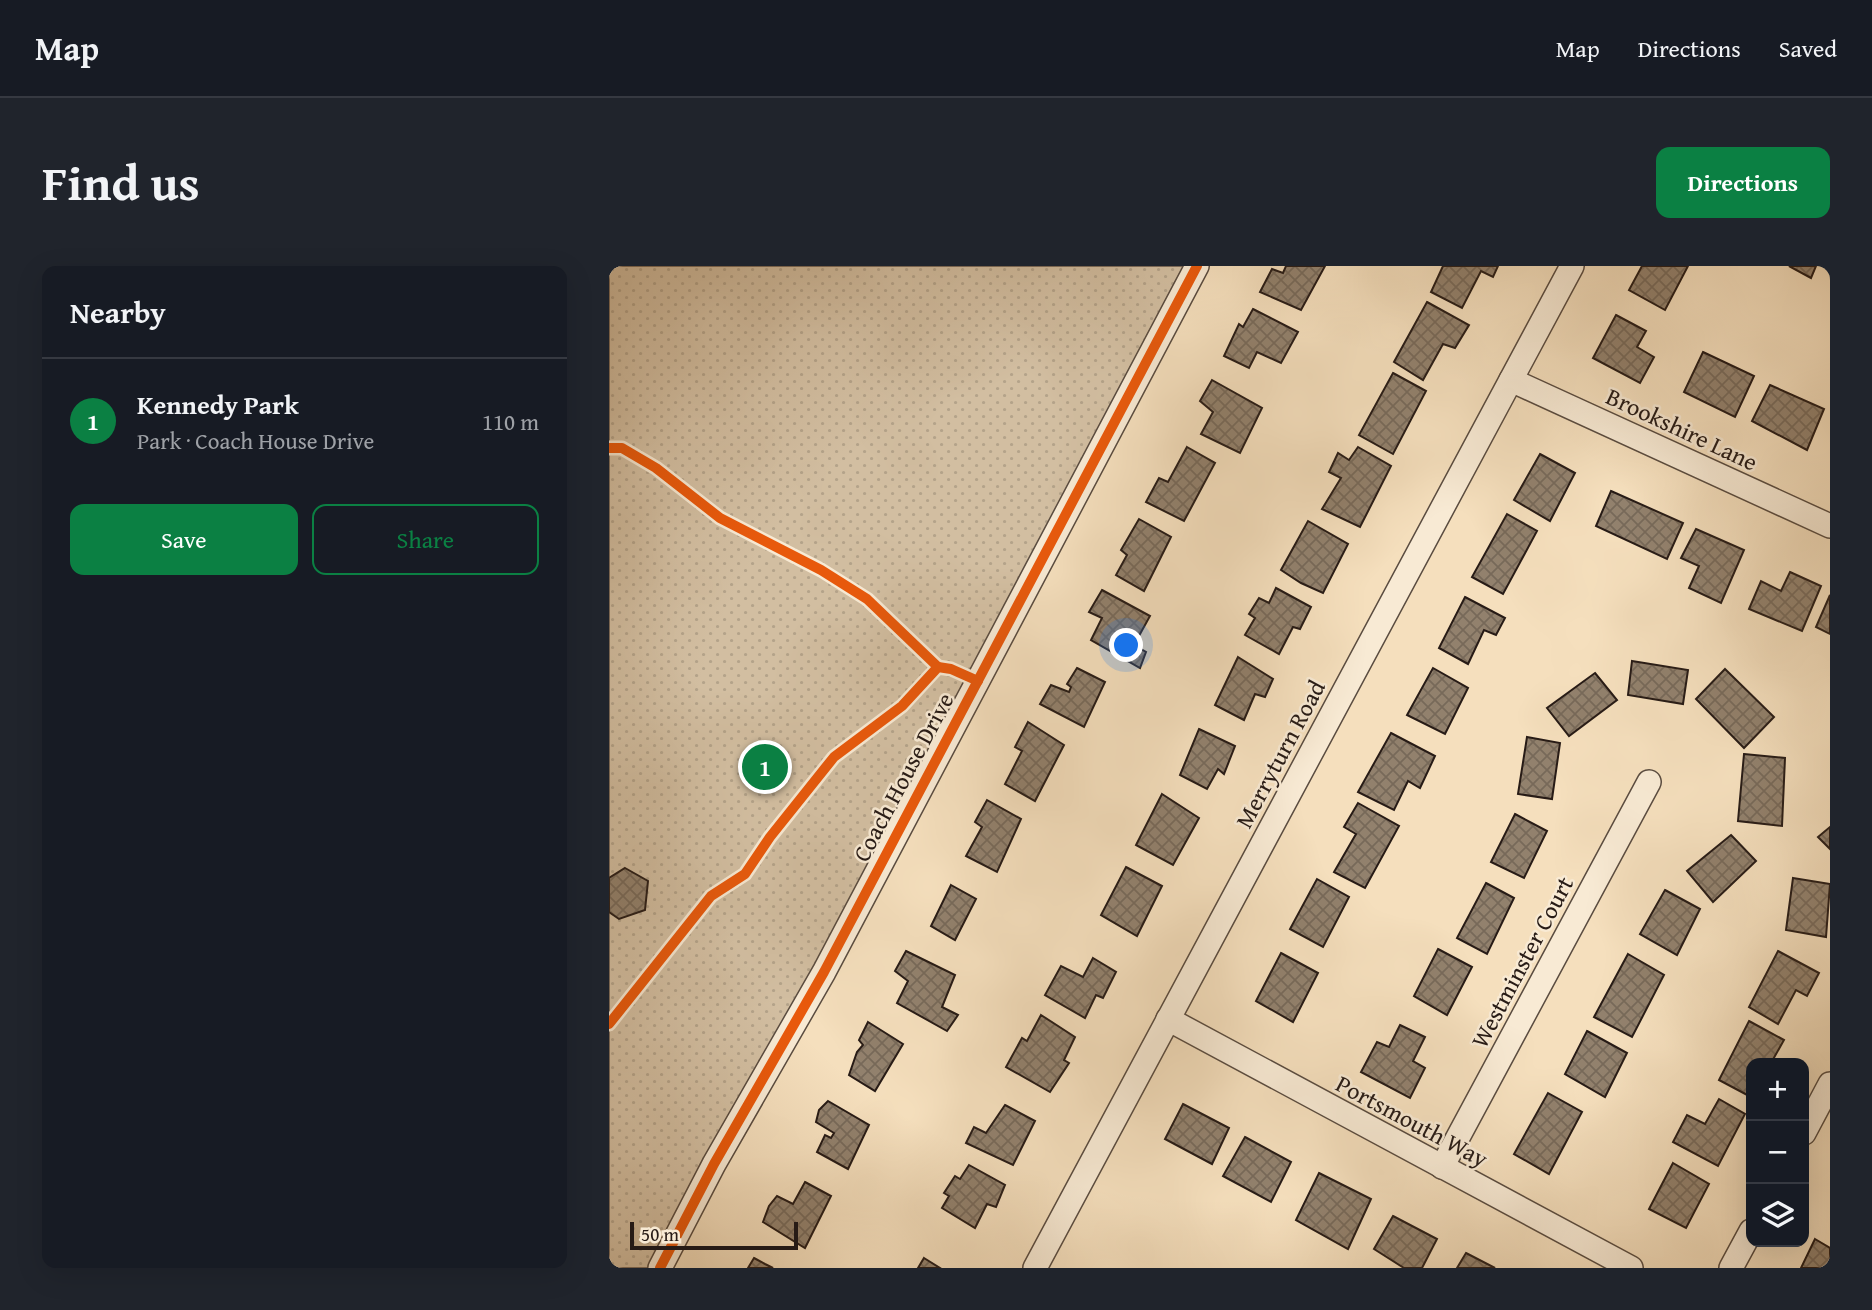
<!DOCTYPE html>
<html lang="en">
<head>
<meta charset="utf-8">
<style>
	:root { --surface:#171b24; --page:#20242c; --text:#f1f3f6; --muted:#9ea1a6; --line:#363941; --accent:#0b8043 }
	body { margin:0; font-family:"Gentium Book Plus",serif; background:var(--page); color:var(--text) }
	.controls { position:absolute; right:21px; bottom:21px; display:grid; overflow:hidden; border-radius:14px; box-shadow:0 7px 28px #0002 }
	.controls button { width:63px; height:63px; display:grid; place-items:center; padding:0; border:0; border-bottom:2px solid var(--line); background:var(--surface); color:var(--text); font:35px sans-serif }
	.scale { position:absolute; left:21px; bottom:18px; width:168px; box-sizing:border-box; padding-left:7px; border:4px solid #271b16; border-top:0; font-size:19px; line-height:24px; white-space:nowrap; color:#271b16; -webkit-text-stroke:5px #f8ead4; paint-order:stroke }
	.you { position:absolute; left:518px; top:380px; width:24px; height:24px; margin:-18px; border:5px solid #fff; border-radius:50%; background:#1a73e8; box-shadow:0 0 0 10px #1a73e833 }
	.badge { display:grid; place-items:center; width:46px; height:46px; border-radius:50%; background:var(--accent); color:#fff; font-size:23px; font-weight:700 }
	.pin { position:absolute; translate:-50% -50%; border:4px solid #fff; box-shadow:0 2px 7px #0006 }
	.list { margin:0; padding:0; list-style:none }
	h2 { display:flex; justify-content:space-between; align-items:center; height:91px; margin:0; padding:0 28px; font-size:30px }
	h2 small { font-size:23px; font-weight:400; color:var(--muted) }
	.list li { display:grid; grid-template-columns:46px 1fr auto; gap:21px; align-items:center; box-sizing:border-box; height:126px; padding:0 28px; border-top:2px solid var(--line) }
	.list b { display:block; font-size:26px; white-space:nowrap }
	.list p { margin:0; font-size:23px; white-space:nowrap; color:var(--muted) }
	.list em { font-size:23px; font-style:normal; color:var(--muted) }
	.actions { display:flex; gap:14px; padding:21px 28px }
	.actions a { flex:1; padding:16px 0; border:2px solid var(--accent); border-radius:14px; text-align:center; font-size:24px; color:var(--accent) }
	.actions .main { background:var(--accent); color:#fff }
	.icon { flex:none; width:38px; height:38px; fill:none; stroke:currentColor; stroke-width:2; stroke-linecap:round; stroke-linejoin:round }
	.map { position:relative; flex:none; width:1221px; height:1002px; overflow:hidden; border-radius:14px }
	header { display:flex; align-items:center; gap:42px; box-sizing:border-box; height:98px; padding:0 35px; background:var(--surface); border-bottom:2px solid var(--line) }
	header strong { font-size:33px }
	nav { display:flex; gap:38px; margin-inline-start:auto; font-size:24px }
	.intro { display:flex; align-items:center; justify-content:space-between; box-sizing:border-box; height:168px; padding:0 42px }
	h1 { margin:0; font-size:49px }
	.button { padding:18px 32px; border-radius:14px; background:var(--accent); color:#fff; font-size:24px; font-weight:700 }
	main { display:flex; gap:42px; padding:0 42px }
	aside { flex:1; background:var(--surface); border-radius:14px; box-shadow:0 7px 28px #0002 }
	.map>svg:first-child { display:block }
	.grass { fill:url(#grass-dots); stroke:#7c6c5c; stroke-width:2 }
	.building { fill:url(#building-cross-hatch); stroke:#271b16; stroke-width:2 }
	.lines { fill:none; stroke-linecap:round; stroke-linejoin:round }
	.minor-casing { stroke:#5a4c40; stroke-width:26 }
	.minor { stroke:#f8ead4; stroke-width:23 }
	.cycleway-casing { stroke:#f8ead4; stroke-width:15 }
	.cycleway { stroke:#e8590c; stroke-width:10 }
	.labels { text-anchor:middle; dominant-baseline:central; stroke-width:5; stroke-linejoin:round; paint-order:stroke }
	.street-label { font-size:24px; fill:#271b16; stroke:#f8ead4 }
</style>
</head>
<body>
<header>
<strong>Map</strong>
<nav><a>Map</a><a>Directions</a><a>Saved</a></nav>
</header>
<div class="intro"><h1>Find us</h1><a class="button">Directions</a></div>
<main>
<aside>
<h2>Nearby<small></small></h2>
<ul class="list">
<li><span class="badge">1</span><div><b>Kennedy Park</b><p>Park · Coach House Drive</p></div><em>110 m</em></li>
</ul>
<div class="actions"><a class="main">Save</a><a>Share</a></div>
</aside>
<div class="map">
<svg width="1221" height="1002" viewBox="0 0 1221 1002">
	<defs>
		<pattern id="grass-dots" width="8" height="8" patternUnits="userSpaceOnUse" patternTransform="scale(1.75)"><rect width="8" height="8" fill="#d2bea1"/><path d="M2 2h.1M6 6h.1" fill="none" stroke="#b4a38a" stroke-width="1.8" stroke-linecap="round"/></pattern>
		<pattern id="building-cross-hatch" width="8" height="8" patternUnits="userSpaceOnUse" patternTransform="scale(1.75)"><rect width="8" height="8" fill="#92816d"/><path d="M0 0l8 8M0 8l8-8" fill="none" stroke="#776959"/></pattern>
	</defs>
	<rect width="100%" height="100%" fill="#f5dfbd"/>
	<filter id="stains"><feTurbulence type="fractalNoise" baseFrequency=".00286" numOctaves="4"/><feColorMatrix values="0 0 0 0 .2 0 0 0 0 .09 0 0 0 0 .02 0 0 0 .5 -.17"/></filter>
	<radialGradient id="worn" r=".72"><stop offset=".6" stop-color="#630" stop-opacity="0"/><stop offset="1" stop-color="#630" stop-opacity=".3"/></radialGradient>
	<polygon class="grass" points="0,0 575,0 47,1002 0,1002"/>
	<g class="building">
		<polygon points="677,0 716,0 692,44 651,26 663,3 674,7"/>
		<polygon points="834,0 889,0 884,11 872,5 853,42 822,26"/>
		<polygon points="1033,0 1079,0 1056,44 1020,24"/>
		<polygon points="1180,0 1207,0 1202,12"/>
		<polygon points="818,36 860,59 846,82 834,78 814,114 785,96"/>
		<polygon points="644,43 689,66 672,97 648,86 640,102 615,90 630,58 634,61"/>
		<polygon points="1007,49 1037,65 1028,81 1045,91 1031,117 984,92"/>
		<polygon points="1094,86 1145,110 1126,151 1075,126"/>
		<polygon points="784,107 817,125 784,188 750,169"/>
		<polygon points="603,114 653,142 631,187 592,168 604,146 591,135"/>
		<polygon points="1161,119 1215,143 1198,184 1143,155"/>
		<polygon points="578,181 606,197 575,255 537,236 550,212 559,216"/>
		<polygon points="749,181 782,200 751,261 713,243 732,212 720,206 729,187 740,194"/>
		<polygon points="931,188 966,207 941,255 905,234"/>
		<polygon points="1002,225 1074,257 1058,293 987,260"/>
		<polygon points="898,248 928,265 894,328 863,311"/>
		<polygon points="530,253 562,271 535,325 507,309 518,289 512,284"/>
		<polygon points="699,255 739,278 714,327 692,317 672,304"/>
		<polygon points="1087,263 1135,284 1112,337 1080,322 1090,300 1072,292"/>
		<polygon points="1181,306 1212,320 1193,365 1140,343 1152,315 1172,325"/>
		<polygon points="667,322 702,341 691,363 684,361 670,388 636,369 646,352 640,348 650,332 660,337"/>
		<polygon points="493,324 541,350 525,379 537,386 531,402 482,374 493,352 480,346"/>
		<polygon points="1221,329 1221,368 1207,361"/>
		<polygon points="856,331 896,352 887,369 875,364 859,398 830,382"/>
		<polygon points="629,391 664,413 656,431 646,428 635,454 606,439"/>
		<polygon points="1023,395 1079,404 1074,438 1019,429"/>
		<polygon points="468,402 496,416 475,461 431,438 442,419 460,426 462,421 458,418"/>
		<polygon points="824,402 859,422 836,468 798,449"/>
		<polygon points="1116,403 1165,451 1135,482 1087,433"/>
		<polygon points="986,407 1008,434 960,470 938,442"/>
		<polygon points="419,456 455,479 426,535 396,518 413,485 406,481"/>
		<polygon points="590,463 626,480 615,508 609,503 598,523 571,509"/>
		<polygon points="782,467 826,490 811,522 799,515 785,544 749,526"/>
		<polygon points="918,471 951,477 943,533 909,528"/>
		<polygon points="1135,488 1176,492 1173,560 1129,555"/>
		<polygon points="553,528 590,552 564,599 527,579"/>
		<polygon points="378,534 412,553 388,606 357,590 373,561 366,556"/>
		<polygon points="749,537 790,560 756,622 725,606 747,568 735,561"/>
		<polygon points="906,548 938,565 915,612 882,596"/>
		<polygon points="1221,561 1221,583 1209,571"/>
		<polygon points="1122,569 1147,595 1104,636 1078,605"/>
		<polygon points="517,601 553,620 528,670 492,649"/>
		<polygon points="16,602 39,615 36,644 10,653 0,646 0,612"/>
		<polygon points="1184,612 1221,618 1217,671 1177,664"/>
		<polygon points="708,613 740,631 714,681 681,663"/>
		<polygon points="877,617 905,632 878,688 848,672"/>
		<polygon points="342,619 367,633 346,674 322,660"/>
		<polygon points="1056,624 1091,643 1068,689 1031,668"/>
		<polygon points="829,683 863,701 838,749 805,730"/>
		<polygon points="297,685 346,709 333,741 349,749 338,765 288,737 299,715 286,705"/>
		<polygon points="1169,685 1210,707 1198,730 1187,724 1169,758 1140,741"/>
		<polygon points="672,687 709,707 684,756 647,735"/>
		<polygon points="1019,688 1055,709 1023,771 985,751"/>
		<polygon points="484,692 507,706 494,732 487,729 476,752 436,729 452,700 474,711"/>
		<polygon points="432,749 466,771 455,794 460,797 441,826 397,801 413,772 418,775"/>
		<polygon points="1140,755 1175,774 1162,797 1142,797 1142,831 1110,814"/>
		<polygon points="259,756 294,778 266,825 240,809 248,786 254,779 250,774"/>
		<polygon points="791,759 816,771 804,795 816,802 801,832 752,806 768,776 780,781"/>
		<polygon points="978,765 1018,787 996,831 956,808"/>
		<polygon points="939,827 973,846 940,908 905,888"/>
		<polygon points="1110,833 1136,848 1109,900 1064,876 1078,849 1096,858"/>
		<polygon points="219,835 260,859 239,903 208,886 216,869 222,872 225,867 207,856 210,844"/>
		<polygon points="574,838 620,862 603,898 556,873"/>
		<polygon points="396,839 426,855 404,899 357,877 365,861 377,867"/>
		<polygon points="636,871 682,896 662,936 614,910"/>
		<polygon points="1064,897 1100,918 1077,962 1040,943"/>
		<polygon points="360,899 396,919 387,941 378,938 366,962 333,942 340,930 335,927 346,910 351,913"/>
		<polygon points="710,907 762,933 739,983 687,954"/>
		<polygon points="196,916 222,930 196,982 154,956 160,940 168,930 184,938"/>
		<polygon points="784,950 828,973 813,1002 795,1002 765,983"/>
		<polygon points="1206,973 1221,982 1221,1002 1192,1002"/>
		<polygon points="857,987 886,1002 848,1002"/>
		<polygon points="145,992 156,998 164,1002 139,1002"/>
		<polygon points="315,992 331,1002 309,1002"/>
	</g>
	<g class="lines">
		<defs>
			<g id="minor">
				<polyline points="902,114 1221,260"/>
				<polyline points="559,753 1022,1002"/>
				<polyline points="1195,867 1221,818"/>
				<polyline points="833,901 1040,516"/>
				<polyline points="51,1002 105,898 215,706 588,0"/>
				<polyline points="426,1002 963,0"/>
				<polyline points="1122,1002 1142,965"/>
			</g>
		</defs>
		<use href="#minor" class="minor-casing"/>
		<use href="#minor" class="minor"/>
		<defs>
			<g id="cycleway">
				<polyline points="0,182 13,182 47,202 111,252 212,304 258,333 329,401"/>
				<polyline points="0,758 102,630 136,608 161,571 225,491 293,440 329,401 342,403 369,415"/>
				<polyline points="51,1002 105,898 215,706 588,0"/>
			</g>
		</defs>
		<use href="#cycleway" class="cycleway-casing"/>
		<use href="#cycleway" class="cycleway"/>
	</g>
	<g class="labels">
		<g class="street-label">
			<text transform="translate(1073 163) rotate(25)">Brookshire Lane</text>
			<text transform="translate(671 488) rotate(-62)">Merryturn Road</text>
			<text transform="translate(294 511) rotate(-62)">Coach House Drive</text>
			<text transform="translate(913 696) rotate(-62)">Westminster Court</text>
			<text transform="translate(803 855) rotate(28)">Portsmouth Way</text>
		</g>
	</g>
	<rect width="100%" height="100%" filter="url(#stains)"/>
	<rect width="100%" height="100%" fill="url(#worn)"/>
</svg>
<div class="controls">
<button>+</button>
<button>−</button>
<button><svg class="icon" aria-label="layers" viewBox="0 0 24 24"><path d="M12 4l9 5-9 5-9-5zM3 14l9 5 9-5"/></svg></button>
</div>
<div class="scale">50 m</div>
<div class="you"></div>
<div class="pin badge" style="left:156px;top:501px">1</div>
</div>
</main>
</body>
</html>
